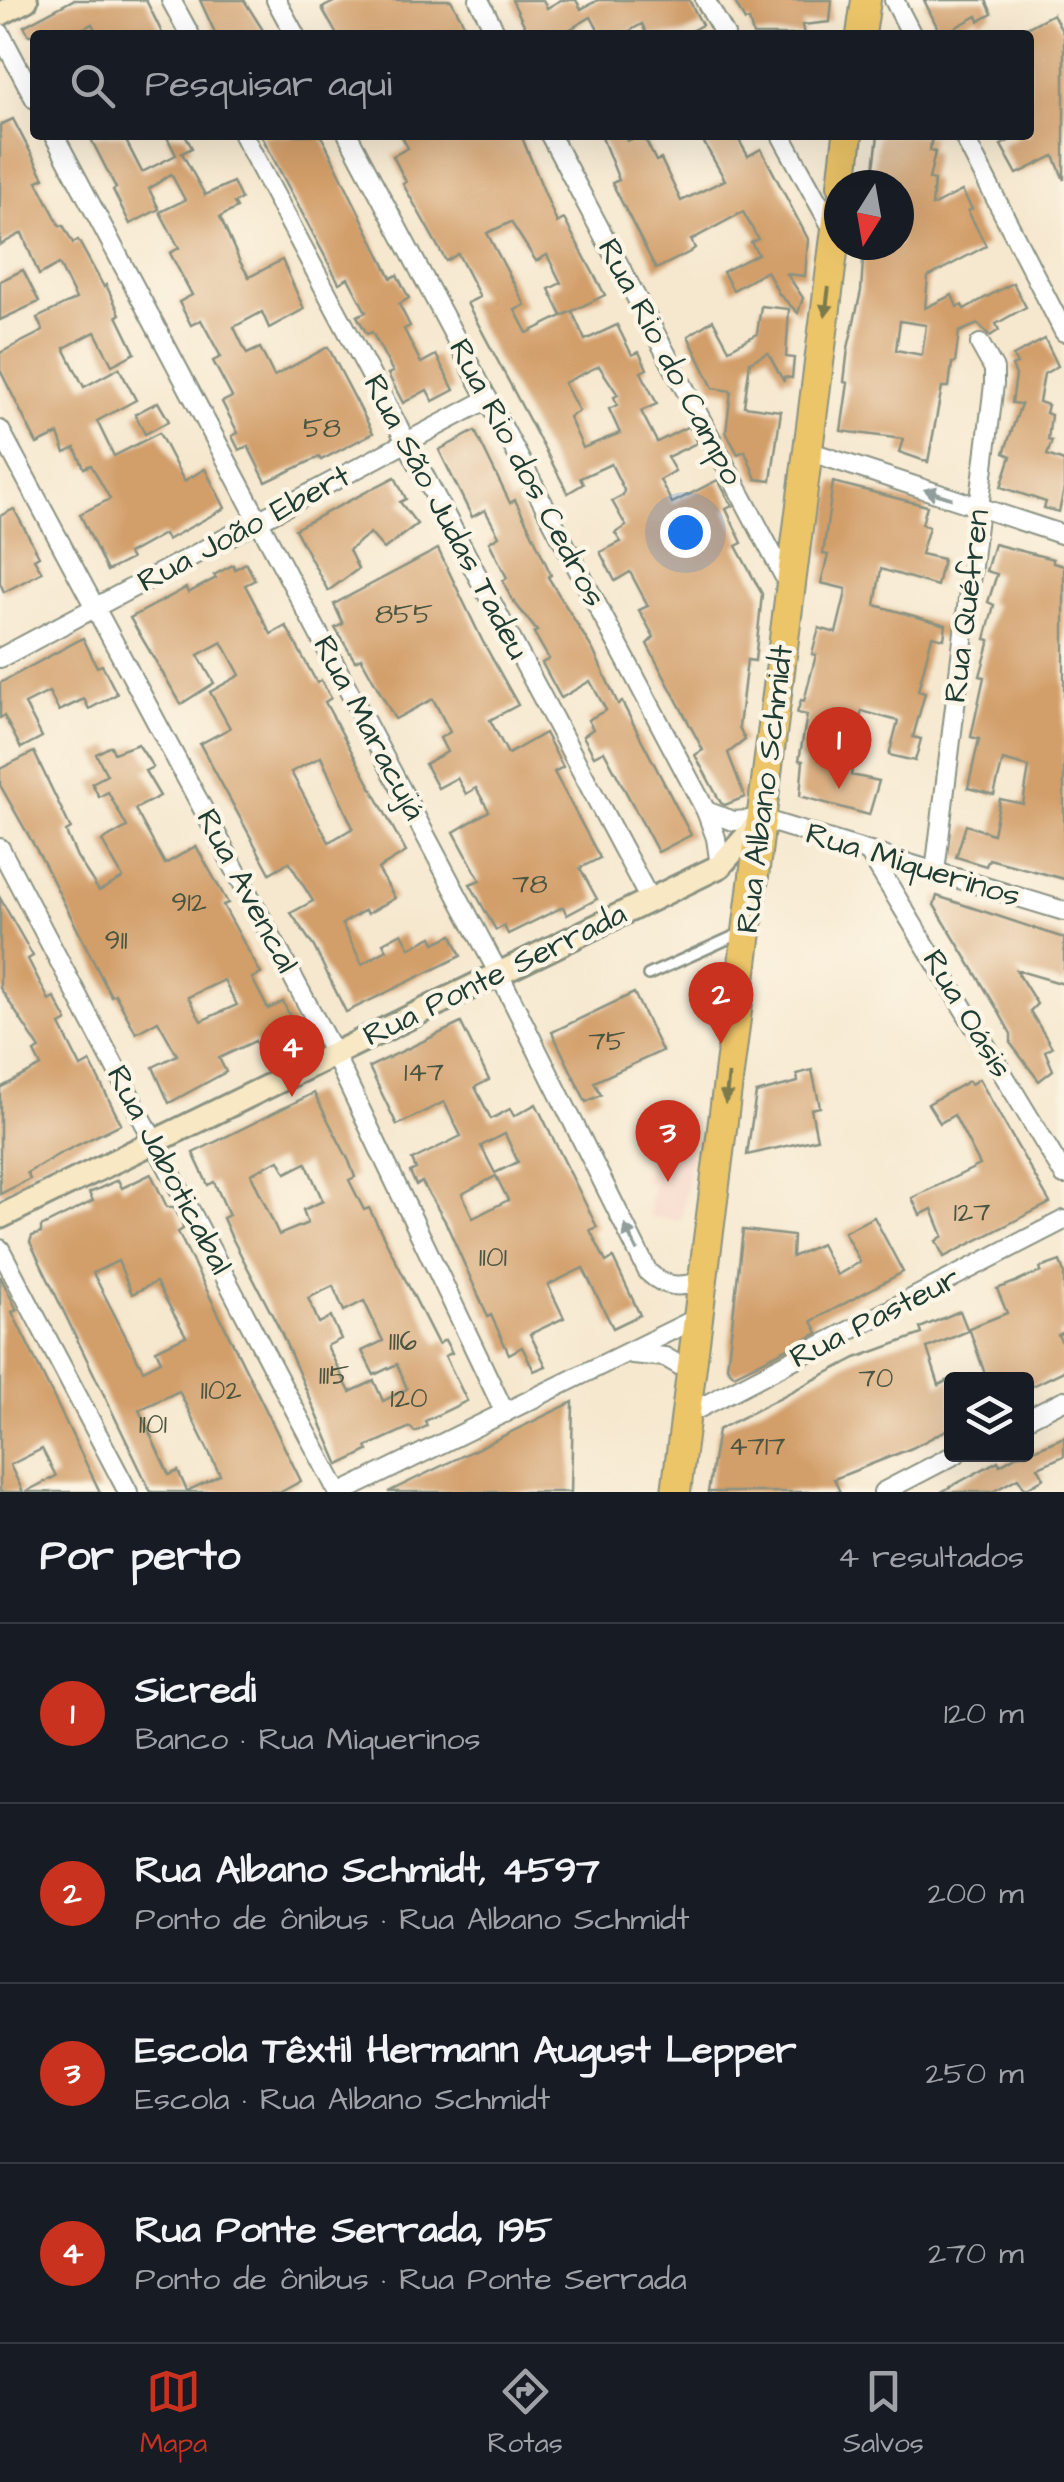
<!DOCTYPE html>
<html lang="pt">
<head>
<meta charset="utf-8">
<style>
	:root { --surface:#171b24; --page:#242831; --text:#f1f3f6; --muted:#9ea1a6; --line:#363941; --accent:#c8321e }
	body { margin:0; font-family:"Architects Daughter",sans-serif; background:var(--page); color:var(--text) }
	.controls { position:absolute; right:30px; bottom:30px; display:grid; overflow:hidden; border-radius:10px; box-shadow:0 10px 40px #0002 }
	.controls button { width:90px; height:90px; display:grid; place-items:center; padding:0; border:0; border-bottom:2px solid var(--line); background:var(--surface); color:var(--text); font:50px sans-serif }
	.compass { position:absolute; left:824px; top:170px; width:90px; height:90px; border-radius:50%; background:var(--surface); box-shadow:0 10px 40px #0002; rotate:191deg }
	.you { position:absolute; left:685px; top:532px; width:35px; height:35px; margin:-25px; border:8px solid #fff; border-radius:50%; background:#1a73e8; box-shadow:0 0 0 15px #1a73e833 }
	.badge { display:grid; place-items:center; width:65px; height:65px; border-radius:50%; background:var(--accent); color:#fff; font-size:32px; font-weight:700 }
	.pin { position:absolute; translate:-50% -82px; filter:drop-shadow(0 2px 5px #0008) }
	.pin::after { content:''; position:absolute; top:52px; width:35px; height:30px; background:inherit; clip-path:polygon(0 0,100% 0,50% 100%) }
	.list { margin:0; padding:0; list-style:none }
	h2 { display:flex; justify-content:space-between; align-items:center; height:130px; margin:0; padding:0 40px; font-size:42px }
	h2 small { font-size:32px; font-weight:400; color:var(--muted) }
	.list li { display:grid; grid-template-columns:65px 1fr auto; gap:30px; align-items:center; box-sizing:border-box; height:180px; padding:0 40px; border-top:2px solid var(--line) }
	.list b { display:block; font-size:38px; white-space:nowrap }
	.list p { margin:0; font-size:32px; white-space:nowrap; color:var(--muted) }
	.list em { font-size:32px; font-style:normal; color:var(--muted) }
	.icon { flex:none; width:55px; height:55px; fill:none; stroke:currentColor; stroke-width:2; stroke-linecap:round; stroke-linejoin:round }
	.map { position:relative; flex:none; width:1064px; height:1492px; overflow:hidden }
	.search { position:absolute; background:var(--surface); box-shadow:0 10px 40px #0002; left:30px; right:30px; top:30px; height:110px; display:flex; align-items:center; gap:25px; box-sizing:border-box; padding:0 35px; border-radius:10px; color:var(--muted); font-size:38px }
	.sheet { height:850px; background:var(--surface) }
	nav { display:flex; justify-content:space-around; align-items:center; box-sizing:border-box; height:140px; border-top:2px solid var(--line); background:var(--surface); font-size:28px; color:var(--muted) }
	nav a { display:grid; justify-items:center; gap:5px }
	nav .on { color:var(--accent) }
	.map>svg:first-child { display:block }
	.built { fill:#f6d2c5 }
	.building { fill:#d29e69; fill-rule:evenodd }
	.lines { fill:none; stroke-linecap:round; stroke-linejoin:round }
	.lane-casing { stroke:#8a9282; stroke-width:14 }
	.street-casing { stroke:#8a9282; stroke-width:22 }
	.secondary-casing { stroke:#8a9282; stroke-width:28 }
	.primary-casing { stroke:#8a9282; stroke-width:32 }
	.lane { stroke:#fff; stroke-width:9 }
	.street { stroke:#fff; stroke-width:18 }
	.secondary { stroke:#f8e8c3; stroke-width:22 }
	.primary { stroke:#edc569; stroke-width:28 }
	.oneway { fill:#7c7a4c }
	.oneway2 { fill:#8f9e9a }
	.labels { text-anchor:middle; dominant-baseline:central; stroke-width:9; stroke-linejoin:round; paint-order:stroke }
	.number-label { font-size:28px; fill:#4c5541 }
	.street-label { font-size:32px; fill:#1f3d34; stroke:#fcf5e5 }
</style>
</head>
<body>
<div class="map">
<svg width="1064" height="1492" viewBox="0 0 1064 1492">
	<rect width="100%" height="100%" fill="#fcf5e5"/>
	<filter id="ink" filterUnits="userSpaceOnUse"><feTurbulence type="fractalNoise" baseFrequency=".01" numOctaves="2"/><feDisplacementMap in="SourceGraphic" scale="20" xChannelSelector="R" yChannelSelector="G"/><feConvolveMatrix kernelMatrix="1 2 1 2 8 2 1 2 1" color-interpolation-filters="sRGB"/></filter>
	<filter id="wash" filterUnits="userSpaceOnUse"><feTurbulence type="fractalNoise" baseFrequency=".0048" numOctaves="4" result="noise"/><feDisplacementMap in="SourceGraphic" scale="40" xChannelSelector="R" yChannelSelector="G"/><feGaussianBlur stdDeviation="2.25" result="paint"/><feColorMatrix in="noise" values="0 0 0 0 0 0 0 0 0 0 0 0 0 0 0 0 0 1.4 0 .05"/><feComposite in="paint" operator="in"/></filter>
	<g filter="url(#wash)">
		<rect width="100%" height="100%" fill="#f6e8cf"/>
		<polygon class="built" points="674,1143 692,1146 681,1221 649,1216 653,1183 644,1181 649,1148 672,1151"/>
		<g id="blocks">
			<g class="building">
				<polygon points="73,0 146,0 163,35 98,35 92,24 70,35 29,35 24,26"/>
				<polygon points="200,0 244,0 266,35 216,35"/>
				<polygon points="338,0 451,0 470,35 337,35 322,8"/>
				<polygon points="512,0 543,0 547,8 561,0 576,0 581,9 598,0 689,0 702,25 683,35 647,35 642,24 622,35 601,35 591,17 560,35 555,30 545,35 529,35"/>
				<polygon points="734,0 832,0 830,22 802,25 804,35 753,35 749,20 745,21"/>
				<polygon points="924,0 986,0 992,14 979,21 977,16 941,35"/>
				<polygon points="1053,14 1064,35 1064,180 1054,156 1017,174 1001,145 1020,135 1029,135 1029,35 1025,29"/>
				<polygon points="13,119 44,178 37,181 60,226 63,225 73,243 78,240 104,287 106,285 120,314 117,316 135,353 112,365 95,332 64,348 84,387 119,368 136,400 97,421 114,456 159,433 184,481 205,469 225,508 167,540 164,534 128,554 131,559 107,571 80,514 110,499 91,465 84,468 75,448 65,453 58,434 37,444 0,370 0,353 43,331 37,318 76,299 59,264 39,275 22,233 0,245 0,125"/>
				<polygon points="89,135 123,135 142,172 176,155 166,135 185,135 192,148 182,153 205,195 233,182 241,199 234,203 237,208 220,217 240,262 249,277 282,260 304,309 269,328 262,312 234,327 247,354 260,348 274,376 328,347 373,433 321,460 319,457 266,482 248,446 239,450 232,436 238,433 222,402 232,397 213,361 221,357 201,320 191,325 179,302 192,295 170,253 179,248 160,212 185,200 171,174 149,189 159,209 130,224 113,190 116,188"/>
				<polygon points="261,135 321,135 391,278 397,275 409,298 399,304 410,326 404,329 421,363 436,355 454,390 433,401 427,390 403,403 388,374 393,372 372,332 367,334 357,316 366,312 348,278 339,283"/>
				<path d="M 401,135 L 521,135 L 557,223 L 564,219 L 605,295 L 562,316 L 549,289 L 561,283 L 547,255 L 536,261 L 511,222 L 487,233 L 525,305 L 515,310 L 527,333 L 572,311 L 585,340 L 617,325 L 632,355 L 639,352 L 647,369 L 641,372 L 657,404 L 641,411 L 657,442 L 689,426 L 697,443 L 667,457 L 675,471 L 660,480 L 672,503 L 718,480 L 732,506 L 726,509 L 742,543 L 736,546 L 762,594 L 755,661 L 747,660 L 739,727 L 745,740 L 728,753 L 745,797 L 725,805 L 721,803 L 695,755 L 703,750 L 647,644 L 654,637 L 639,610 L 648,606 L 630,572 L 615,581 L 600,552 L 621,542 L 615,533 L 626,526 L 612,501 L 623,495 L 624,490 L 611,464 L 580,478 L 583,484 L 568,493 L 467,303 L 480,297 L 458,254 L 446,261 L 403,184 L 406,182 L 393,156 L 408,148 ZM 599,366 L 618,395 L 614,397 L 617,405 L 609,409 L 620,433 L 583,448 L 569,417 L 579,411 L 564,383 Z"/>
				<polygon points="601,135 624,135 627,141 643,135 656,161 661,159 681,201 725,180 703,141 713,135 736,135 748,156 761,149 808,239 805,276 787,274 803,298 798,313 779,294 767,271 733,290 723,272 758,254 751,242 758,239 743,212 691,240 695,248 690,252 656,269 612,183 619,180"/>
				<path d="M 878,135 L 932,135 L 930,151 L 935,152 L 929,179 L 934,180 L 932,206 L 962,191 L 972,209 L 968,211 L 986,246 L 928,277 L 925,308 L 952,295 L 957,307 L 962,305 L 964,309 L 1013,283 L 1026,307 L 996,324 L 999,330 L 990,336 L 978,324 L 959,332 L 955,363 L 952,363 L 949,387 L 942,387 L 928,462 L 899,452 L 903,439 L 841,431 L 848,383 L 844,382 L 848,348 L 861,291 L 864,245 L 899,245 L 899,185 L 872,185 ZM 900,321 L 926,325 L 922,355 L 896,350 Z"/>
				<polygon points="23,270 39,302 0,320 0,281"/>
				<polygon points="761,306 789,309 786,357 794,358 792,378 784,377 784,382 768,353 750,362 744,406 781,411 771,481 756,479 745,451 738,454 726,432 731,391 713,388 688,336 713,320 729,349 757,334"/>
				<polygon points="1045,339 1058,366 1044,374 1039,402 1048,405 1046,413 1051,415 1048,440 1052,441 1047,455 1064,461 1064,489 1059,512 1044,508 1046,502 1001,487 1011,456 1004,453 1021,404 1012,403 1016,375 1012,366 1017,364 1013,356"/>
				<polygon points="158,402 169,421 145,434 135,414"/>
				<polygon points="475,431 510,503 515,500 532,533 551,575 548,577 593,650 618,704 622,702 691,835 658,852 604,751 594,756 583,736 593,729 588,720 606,710 590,681 561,698 542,663 549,659 534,633 537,631 511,598 503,581 507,578 489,542 499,536 485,510 472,517 439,450"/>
				<polygon points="395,477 406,499 400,502 417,524 384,549 370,533 349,550 358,569 328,591 295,529"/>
				<polygon points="833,482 927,506 922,524 929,527 921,554 943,559 937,586 881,569 875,605 946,625 944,639 932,636 918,691 925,693 913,737 921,739 915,761 889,755 898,721 862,711 855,737 858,738 851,775 879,781 869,815 800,796 803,761 799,760 807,715 797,713 801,700 804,701 816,655 812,654 819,628 836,633 845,596 846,589 821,583 828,555 823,554"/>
				<polygon points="14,509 39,556 34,559 42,572 4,592 0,583 0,516"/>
				<polygon points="994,544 1053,559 1053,563 1064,566 1064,879 989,859 986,866 956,857 966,825 993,834 1000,799 1023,804 1029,767 1003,760 994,795 968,788 979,739 971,737 984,677 980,676 990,640 985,639 994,605 988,602 997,574 986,571"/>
				<polygon points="438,549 482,640 518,705 490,720 508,754 545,733 563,767 554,772 600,858 580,868 597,899 567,915 563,907 508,934 504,926 496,930 470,884 480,880 454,832 489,811 476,788 466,794 457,778 438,788 425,764 447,752 440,738 450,732 433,699 395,719 361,658 355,661 335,628 343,624 334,604"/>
				<path d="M 246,563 L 255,580 L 245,585 L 271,634 L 286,626 L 317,683 L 321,680 L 331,698 L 325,702 L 406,852 L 378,869 L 395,898 L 367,914 L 365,910 L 342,924 L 362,964 L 387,950 L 383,943 L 402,933 L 410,948 L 432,937 L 435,943 L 452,935 L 461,956 L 346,1012 L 314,947 L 291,913 L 313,901 L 289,862 L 270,873 L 200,744 L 230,728 L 210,692 L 240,675 L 222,642 L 198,655 L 214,683 L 181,704 L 130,618 L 186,588 L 188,593 L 216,578 L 214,575 L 233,565 L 235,569 ZM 321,757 L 353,828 L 329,842 L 291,772 Z"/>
				<polygon points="83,638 97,667 102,665 117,694 89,709 84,699 59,711 49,692 25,704 42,737 21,748 4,716 0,718 0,683"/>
				<path d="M 138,744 L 153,767 L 145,771 L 160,796 L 135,809 L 165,864 L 196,846 L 228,903 L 223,905 L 261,974 L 252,978 L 268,1009 L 283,1002 L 299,1035 L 262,1054 L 255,1041 L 219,1058 L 226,1072 L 169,1103 L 153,1067 L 177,1055 L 158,1021 L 136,1033 L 115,994 L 111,996 L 44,863 L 0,785 L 0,769 L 34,752 L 71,829 L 66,832 L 77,857 L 99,891 L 123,878 L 102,841 L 127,827 L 108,792 L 99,797 L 92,783 L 107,775 L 96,754 L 111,746 L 114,753 ZM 224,980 L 237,1005 L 201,1021 L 188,997 Z"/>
				<polygon points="937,896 1064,938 1064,984 1016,970 1037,1004 1030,1011 1052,1047 1045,1051 1053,1070 1039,1081 1011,1044 1011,1034 996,1007 934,905"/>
				<polygon points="0,898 33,956 28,959 49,1000 54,997 67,1021 60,1025 81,1067 90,1062 121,1124 59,1154 27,1173 30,1179 0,1194 0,1088 41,1066 34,1052 40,1049 0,988"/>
				<polygon points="634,993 662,1051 594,1082 601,1095 586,1102 552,1032"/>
				<path d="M 461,1023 L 489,1080 L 475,1087 L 491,1119 L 510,1109 L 514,1116 L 536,1104 L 597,1227 L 590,1230 L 606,1262 L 613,1258 L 640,1315 L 613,1328 L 583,1268 L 548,1285 L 564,1318 L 530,1334 L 546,1366 L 534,1371 L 522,1347 L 509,1354 L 491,1315 L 488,1317 L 445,1221 L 422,1182 L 416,1185 L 410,1172 L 416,1169 L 412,1160 L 461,1136 L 444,1102 L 397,1125 L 369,1067 ZM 505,1134 L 518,1162 L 495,1173 L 481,1146 ZM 496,1176 L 508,1200 L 473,1218 L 462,1194 Z"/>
				<polygon points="812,1070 820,1107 811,1109 817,1139 747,1155 756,1093 798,1082 797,1074"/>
				<polygon points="979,1079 1050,1203 944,1257 936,1241 943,1236 932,1209 920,1215 912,1198 980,1165 954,1115 940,1123 928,1104 969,1081 971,1084"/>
				<path d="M 314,1093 L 349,1161 L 355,1177 L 349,1180 L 364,1210 L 369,1208 L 438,1344 L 445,1340 L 452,1353 L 445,1356 L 467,1401 L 425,1421 L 427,1426 L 415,1432 L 410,1427 L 366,1447 L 368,1451 L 339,1465 L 280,1330 L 230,1234 L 223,1218 L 229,1215 L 214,1182 L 208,1185 L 193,1153 ZM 279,1160 L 286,1173 L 306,1163 L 323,1201 L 303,1210 L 308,1223 L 279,1235 L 251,1174 ZM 333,1286 L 344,1311 L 364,1301 L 383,1341 L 362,1351 L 374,1375 L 397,1364 L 407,1389 L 383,1401 L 374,1381 L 350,1392 L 327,1346 L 341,1339 L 331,1317 L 319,1323 L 308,1298 Z"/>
				<path d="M 151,1174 L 167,1207 L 174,1207 L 182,1223 L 183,1229 L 178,1232 L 301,1481 L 281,1492 L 151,1492 L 30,1242 L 32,1236 L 41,1233 L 41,1227 L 93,1201 L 89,1193 L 118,1180 L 122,1188 ZM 118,1261 L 132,1294 L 156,1282 L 186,1336 L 156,1350 L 161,1361 L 143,1370 L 93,1273 ZM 179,1391 L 220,1475 L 187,1491 L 178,1471 L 169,1475 L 139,1410 Z"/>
				<polygon points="874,1217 903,1272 812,1321 818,1333 734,1375 727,1367 743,1230 793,1236 792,1257 821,1244 837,1275 860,1262 844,1232"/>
				<polygon points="1060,1261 1064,1273 1064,1332 1058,1335 1064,1346 1064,1371 1026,1389 1026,1380 987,1380 969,1328 1007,1313 997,1289 1041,1272 1040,1268"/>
				<polygon points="0,1276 17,1310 12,1312 100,1492 25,1492 56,1476 42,1449 10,1465 23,1492 0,1492"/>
				<polygon points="960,1311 968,1331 927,1348 939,1385 952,1378 952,1427 912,1448 834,1479 840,1492 708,1492 718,1430 856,1358 922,1334 920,1328"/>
				<polygon points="573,1402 571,1492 388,1492"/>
				<polygon points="1064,1437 1064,1456 1038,1467 1044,1478 1025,1489 1018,1478 992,1492 941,1492 998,1461 1000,1465 1019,1454 1026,1454 1028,1449 1029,1452"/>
			</g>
		</g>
	</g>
	<g filter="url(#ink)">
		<use href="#blocks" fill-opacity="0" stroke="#8a9282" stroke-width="2.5"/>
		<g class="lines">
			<defs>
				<polyline id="lane" points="648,975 741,933"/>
				<g id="street">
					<polyline points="171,0 190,35"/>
					<polyline points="276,0 295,35"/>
					<polyline points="479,0 497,35"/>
					<polyline points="705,0 725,35"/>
					<polyline points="894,0 912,35"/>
					<polyline points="0,33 35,99"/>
					<path d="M 54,135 L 499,974 L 648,1272 C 665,1288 680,1288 702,1281"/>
					<polyline points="243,135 650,900"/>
					<polyline points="348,135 706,811 716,838 720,866"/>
					<polyline points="550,135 791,589"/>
					<polyline points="781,135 835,233"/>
					<polyline points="963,135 1064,332"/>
					<polyline points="0,430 334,1054 505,1413"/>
					<polyline points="808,451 1064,535"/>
					<polyline points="0,658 488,399"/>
					<polyline points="706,811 733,821 762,819 1064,911"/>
					<polyline points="0,848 338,1492"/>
					<polyline points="869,852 1064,1175"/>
					<polyline points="935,872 994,384 994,369 980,344"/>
					<polyline points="0,1249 128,1492"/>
					<polyline points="632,1354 665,1357 691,1372"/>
					<polyline points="686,1415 1064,1220"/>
					<polyline points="1026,1419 1064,1400"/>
					<polyline points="343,1492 697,1318"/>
					<polyline points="883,1492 956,1454"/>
				</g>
				<g id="secondary">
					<polyline points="0,14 26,0"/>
					<polyline points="0,1217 720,866 762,819"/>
				</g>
				<g id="primary">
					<polyline points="861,35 866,0"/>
					<polyline points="842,185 848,135"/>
					<polyline points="676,1492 839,205"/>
				</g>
			</defs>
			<use href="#lane" class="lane-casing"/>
			<use href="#street" class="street-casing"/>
			<use href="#secondary" class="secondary-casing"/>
			<use href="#primary" class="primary-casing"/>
			<use href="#lane" class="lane"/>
			<use href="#street" class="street"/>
			<use href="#secondary" class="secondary"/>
			<use href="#primary" class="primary"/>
		</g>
		<defs><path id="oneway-solid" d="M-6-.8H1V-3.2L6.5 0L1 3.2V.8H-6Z" transform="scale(2.5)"/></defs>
		<g class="oneway">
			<use href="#oneway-solid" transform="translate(827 302) rotate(97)"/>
			<use href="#oneway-solid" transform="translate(727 1089) rotate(97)"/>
		</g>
		<g class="oneway2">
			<use href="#oneway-solid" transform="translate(938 494) rotate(-162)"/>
			<use href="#oneway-solid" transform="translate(631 1238) rotate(-116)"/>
		</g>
	</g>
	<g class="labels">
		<g class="number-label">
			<text x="322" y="428">58</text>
			<text x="404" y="614">855</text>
			<text x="530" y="884">78</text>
			<text x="189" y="902">912</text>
			<text x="116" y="940">911</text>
			<text x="607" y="1041">75</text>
			<text x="424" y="1072">147</text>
			<text x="972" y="1212">127</text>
			<text x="493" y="1257">1101</text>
			<text x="403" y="1341">1116</text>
			<text x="334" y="1375">1115</text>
			<text x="876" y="1378">70</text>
			<text x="221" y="1390">1102</text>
			<text x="409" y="1398">120</text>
			<text x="153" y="1424">1101</text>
			<text x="757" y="1446">4717</text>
		</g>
		<g class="street-label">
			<text transform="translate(670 362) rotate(62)">Rua Rio do Campo</text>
			<text transform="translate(527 473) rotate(62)">Rua Rio dos Cedros</text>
			<text transform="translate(446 517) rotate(62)">Rua São Judas Tadeu</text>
			<text transform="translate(244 529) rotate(-28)">Rua João Ebert</text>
			<text transform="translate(967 606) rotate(-83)">Rua Quéfren</text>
			<text transform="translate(369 728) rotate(62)">Rua Maracujá</text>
			<text transform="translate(765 789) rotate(-83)">Rua Albano Schmidt</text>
			<text transform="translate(913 865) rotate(17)">Rua Miquerinos</text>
			<text transform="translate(247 891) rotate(62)">Rua Avencal</text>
			<text transform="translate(495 975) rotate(-26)">Rua Ponte Serrada</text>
			<text transform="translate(967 1014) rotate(59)">Rua Oásis</text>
			<text transform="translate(169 1170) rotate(62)">Rua Jaboticabal</text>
			<text transform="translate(875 1318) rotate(-27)">Rua Pasteur</text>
		</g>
	</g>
</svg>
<div class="controls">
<button><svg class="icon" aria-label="layers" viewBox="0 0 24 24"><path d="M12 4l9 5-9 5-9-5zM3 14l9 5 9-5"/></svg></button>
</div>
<svg class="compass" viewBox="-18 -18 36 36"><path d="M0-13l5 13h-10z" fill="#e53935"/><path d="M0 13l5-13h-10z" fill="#9ea1a6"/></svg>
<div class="you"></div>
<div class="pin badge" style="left:839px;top:789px">1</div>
<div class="pin badge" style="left:721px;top:1044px">2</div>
<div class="pin badge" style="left:668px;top:1182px">3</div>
<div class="pin badge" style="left:292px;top:1097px">4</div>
<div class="search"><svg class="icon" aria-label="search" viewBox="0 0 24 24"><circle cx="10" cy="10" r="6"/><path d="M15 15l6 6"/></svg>Pesquisar aqui</div>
</div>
<section class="sheet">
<h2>Por perto<small>4 resultados</small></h2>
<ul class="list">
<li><span class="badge">1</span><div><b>Sicredi</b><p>Banco · Rua Miquerinos</p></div><em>120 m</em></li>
<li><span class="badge">2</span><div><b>Rua Albano Schmidt, 4597</b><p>Ponto de ônibus · Rua Albano Schmidt</p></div><em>200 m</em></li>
<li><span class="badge">3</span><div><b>Escola Têxtil Hermann August Lepper</b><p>Escola · Rua Albano Schmidt</p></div><em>250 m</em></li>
<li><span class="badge">4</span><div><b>Rua Ponte Serrada, 195</b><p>Ponto de ônibus · Rua Ponte Serrada</p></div><em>270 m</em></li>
</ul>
</section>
<nav>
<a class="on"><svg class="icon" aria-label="map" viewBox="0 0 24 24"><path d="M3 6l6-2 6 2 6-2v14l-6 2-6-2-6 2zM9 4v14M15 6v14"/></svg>Mapa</a>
<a><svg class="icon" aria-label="directions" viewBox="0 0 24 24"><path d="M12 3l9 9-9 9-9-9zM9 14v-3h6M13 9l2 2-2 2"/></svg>Rotas</a>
<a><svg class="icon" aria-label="saved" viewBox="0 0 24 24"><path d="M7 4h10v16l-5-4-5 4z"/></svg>Salvos</a>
</nav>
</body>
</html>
